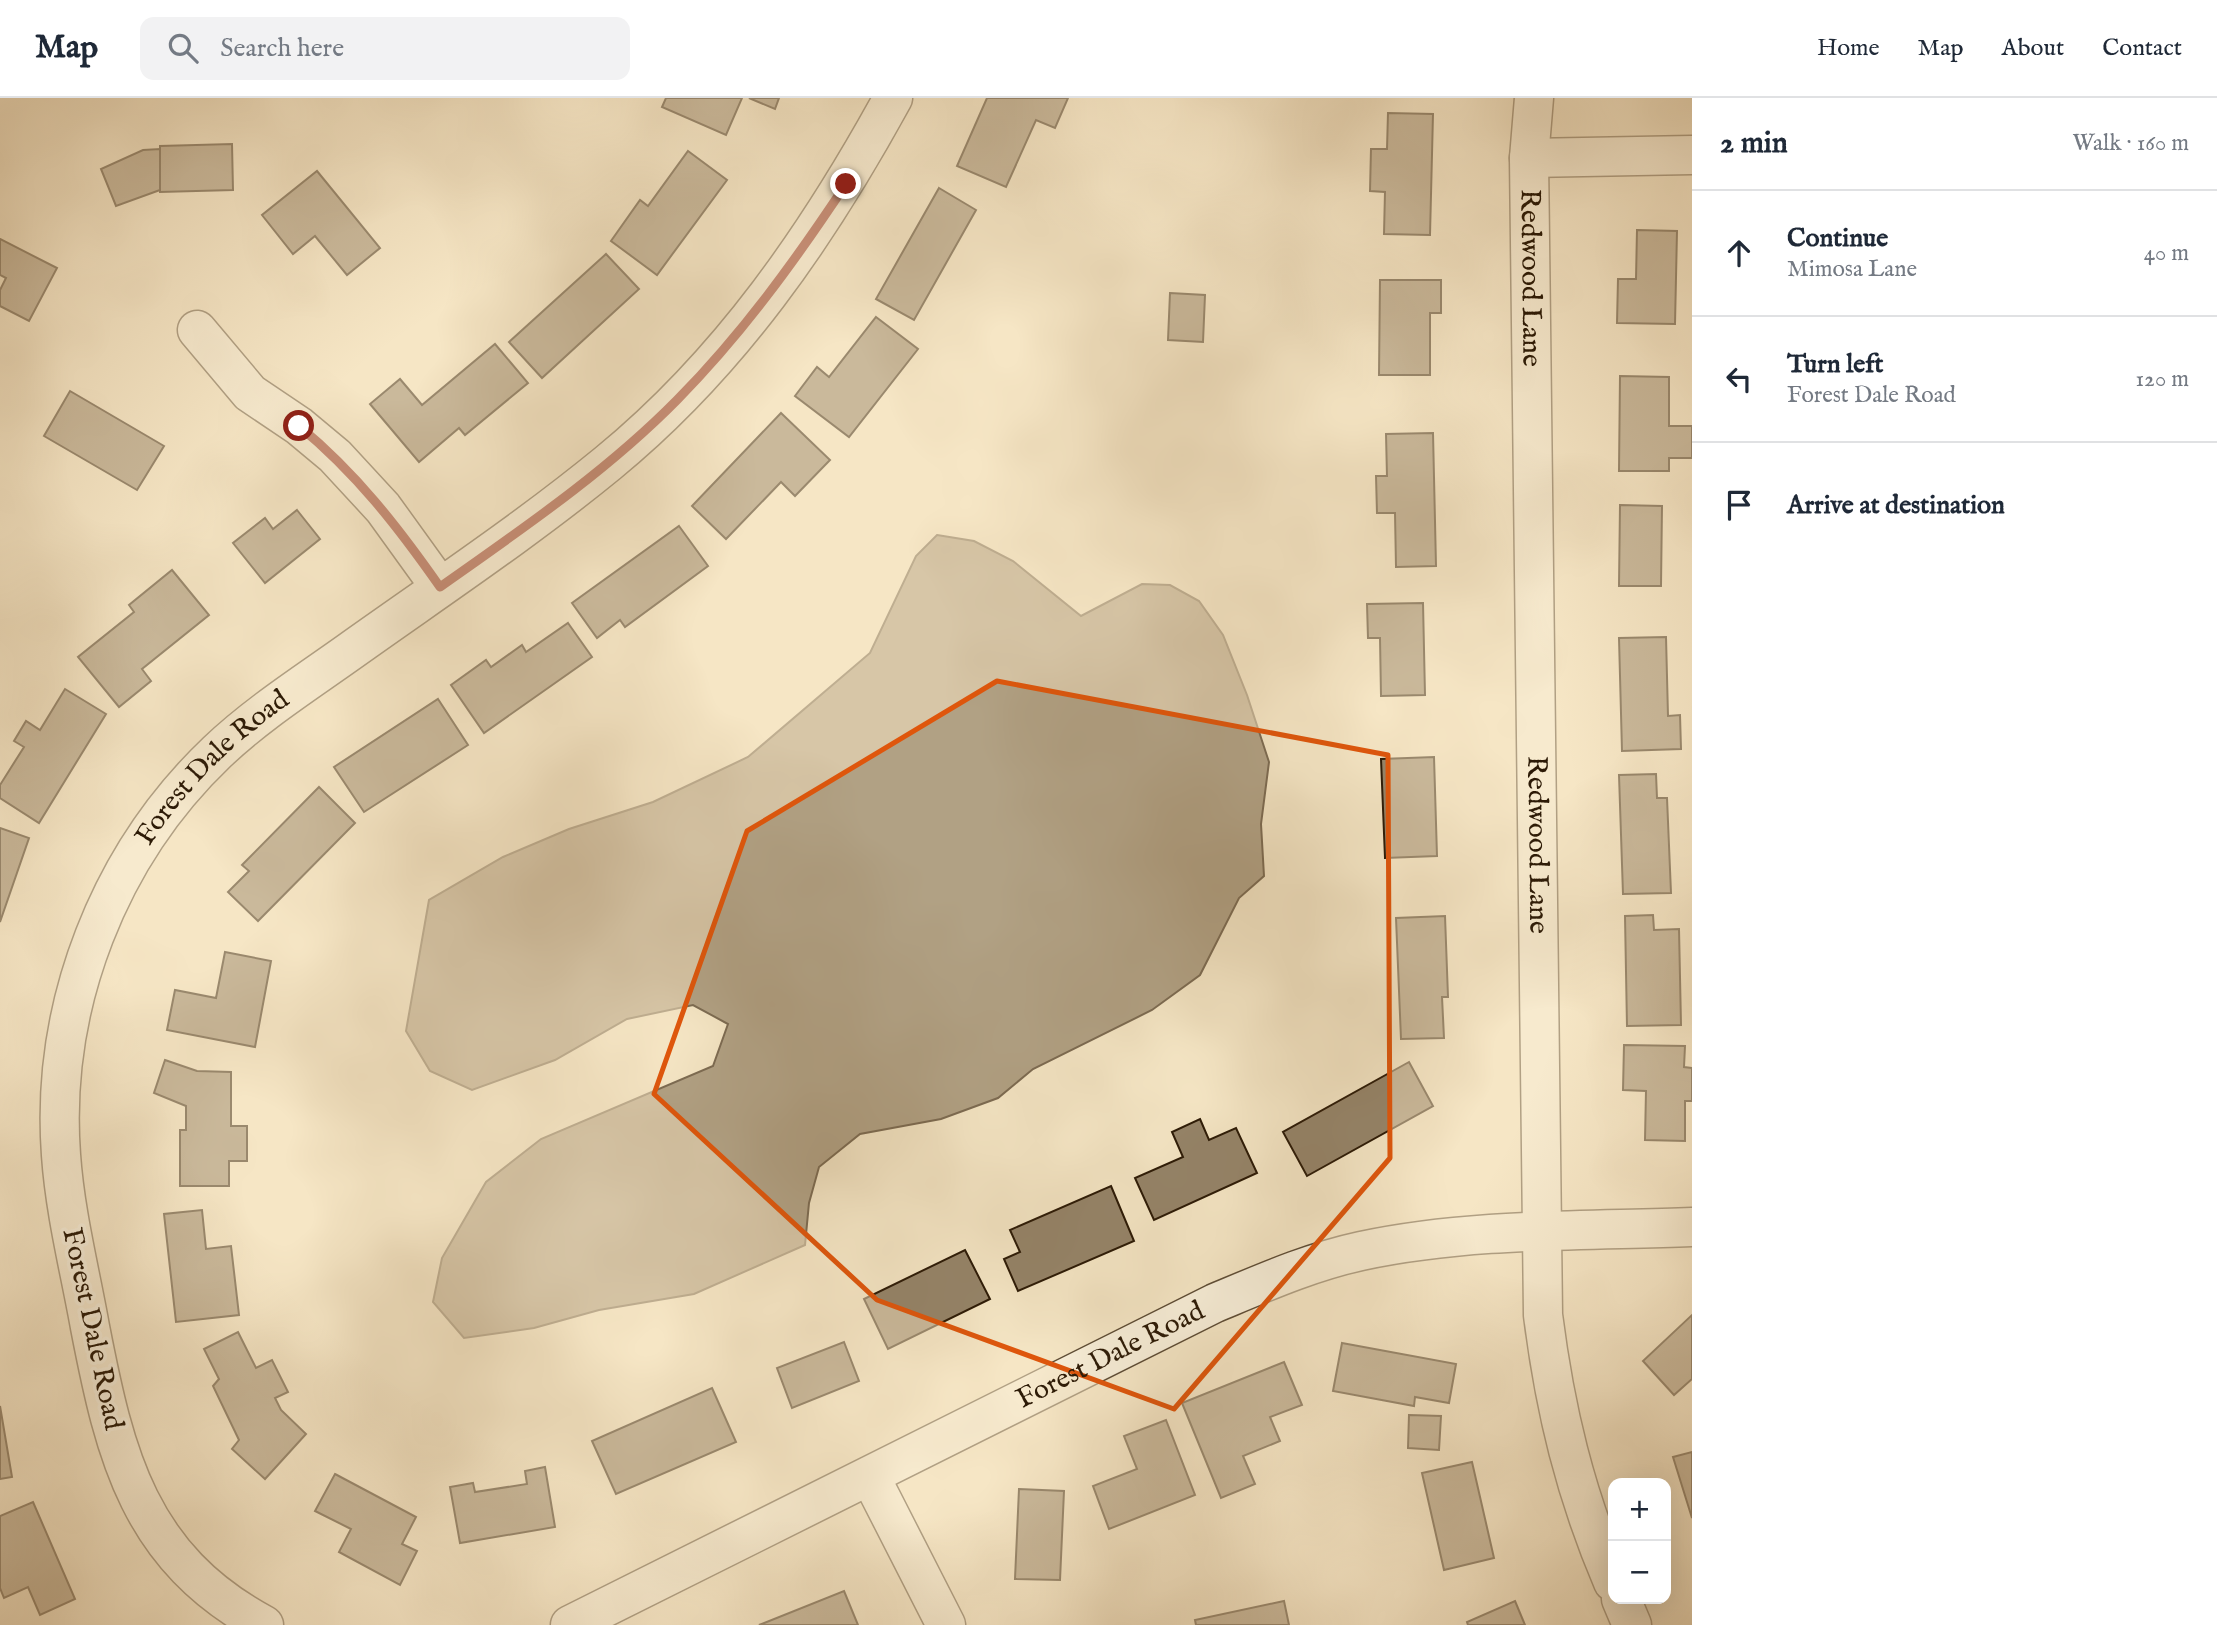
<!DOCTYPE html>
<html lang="en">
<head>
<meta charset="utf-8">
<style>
	:root { --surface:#fff; --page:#f2f2f3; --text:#1f2937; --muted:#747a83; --line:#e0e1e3 }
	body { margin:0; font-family:"IM FELL English",serif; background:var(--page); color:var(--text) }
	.controls { position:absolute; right:21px; bottom:21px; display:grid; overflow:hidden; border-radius:14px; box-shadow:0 7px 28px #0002 }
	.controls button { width:63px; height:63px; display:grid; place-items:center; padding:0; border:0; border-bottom:2px solid var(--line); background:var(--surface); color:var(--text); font:35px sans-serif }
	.stop { position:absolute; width:21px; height:21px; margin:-16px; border:5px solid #8f2418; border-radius:50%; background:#fff }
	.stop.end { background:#8f2418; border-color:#fff; box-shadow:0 2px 7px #0008 }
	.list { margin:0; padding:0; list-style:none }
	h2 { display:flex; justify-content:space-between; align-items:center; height:91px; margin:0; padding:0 28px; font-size:30px }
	h2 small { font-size:23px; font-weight:400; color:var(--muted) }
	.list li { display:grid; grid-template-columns:46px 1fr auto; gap:21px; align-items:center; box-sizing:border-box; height:126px; padding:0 28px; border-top:2px solid var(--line) }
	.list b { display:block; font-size:26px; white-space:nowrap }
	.list p { margin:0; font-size:23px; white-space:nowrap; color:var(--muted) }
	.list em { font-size:23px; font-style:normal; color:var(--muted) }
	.icon { flex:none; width:38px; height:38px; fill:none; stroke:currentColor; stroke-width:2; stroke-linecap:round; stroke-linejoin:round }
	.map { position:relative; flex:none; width:1692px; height:1527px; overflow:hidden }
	header { display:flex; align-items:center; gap:42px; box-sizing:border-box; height:98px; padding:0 35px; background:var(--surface); border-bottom:2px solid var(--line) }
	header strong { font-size:33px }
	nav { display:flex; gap:38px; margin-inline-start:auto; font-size:24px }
	.search { width:490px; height:63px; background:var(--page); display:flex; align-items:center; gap:18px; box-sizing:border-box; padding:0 24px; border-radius:14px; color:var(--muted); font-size:26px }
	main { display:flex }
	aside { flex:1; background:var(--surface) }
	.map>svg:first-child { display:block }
	.water { fill:#b1a184; stroke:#7c6b52; stroke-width:2 }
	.building { fill:#958469; stroke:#2c1a06; stroke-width:2 }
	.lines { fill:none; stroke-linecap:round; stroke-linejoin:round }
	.minor-casing { stroke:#5e4d36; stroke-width:41 }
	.minor { stroke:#f8efd9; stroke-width:38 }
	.route { stroke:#8f2418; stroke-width:9 }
	.marked { fill:none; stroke:#df560c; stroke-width:5; stroke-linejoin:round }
	.labels { text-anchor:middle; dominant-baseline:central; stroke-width:7; stroke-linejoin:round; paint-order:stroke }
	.street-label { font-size:28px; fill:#2c1a06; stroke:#f8efd9 }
</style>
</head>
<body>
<header>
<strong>Map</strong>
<div class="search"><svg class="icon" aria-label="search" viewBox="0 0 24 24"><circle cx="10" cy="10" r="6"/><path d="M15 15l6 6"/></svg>Search here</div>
<nav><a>Home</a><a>Map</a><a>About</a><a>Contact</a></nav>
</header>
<main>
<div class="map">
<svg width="1692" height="1527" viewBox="0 0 1692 1527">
	<rect width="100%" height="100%" fill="#f5e6c5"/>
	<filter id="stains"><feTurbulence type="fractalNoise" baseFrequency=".00286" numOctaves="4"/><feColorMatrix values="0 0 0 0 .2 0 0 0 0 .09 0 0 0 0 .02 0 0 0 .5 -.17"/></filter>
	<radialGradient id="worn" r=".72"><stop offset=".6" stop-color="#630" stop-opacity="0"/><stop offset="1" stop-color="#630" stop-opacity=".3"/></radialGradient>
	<polygon class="water" points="937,437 974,443 1013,463 1081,518 1142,486 1170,487 1199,503 1223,537 1247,597 1269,664 1261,726 1264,778 1239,800 1200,877 1152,912 1033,971 998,1000 941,1021 860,1036 819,1069 809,1105 805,1147 694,1196 599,1212 534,1230 464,1240 433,1204 442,1160 486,1084 541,1041 713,968 728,926 693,907 627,921 555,962 472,992 430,973 406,933 429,802 503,759 569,731 653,704 748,659 870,555 916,458"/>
	<g class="building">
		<polygon points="666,0 742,0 726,37 662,9"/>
		<polygon points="749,0 779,0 775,11"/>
		<polygon points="987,0 1068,0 1055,30 1036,22 1006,89 957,68"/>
		<polygon points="1388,15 1433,16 1430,137 1384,136 1385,94 1370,93 1371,51 1387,51"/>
		<polygon points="232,46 233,92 160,94 160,48"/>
		<polygon points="160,51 160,92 116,108 101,71 143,52"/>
		<polygon points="688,53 727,82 657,177 611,143 640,102 648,108"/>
		<polygon points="317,73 380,150 347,177 315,138 293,156 262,117"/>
		<polygon points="939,90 976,112 914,222 876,201"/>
		<polygon points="1637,132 1677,133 1675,226 1617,225 1618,181 1636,181"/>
		<polygon points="0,141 57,170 29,223 0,208 0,192 6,180 0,177"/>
		<polygon points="606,156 639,191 542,280 509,244"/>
		<polygon points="1380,182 1441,182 1441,215 1430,215 1430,277 1379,277"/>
		<polygon points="1170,195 1205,197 1203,244 1168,242"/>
		<polygon points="876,219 918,251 849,339 795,298 817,269 829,279"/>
		<polygon points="495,246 528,285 465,337 459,330 419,364 370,306 400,281 422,307"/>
		<polygon points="1620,278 1669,279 1669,328 1692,328 1692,360 1669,360 1669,373 1619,373"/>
		<polygon points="70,293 164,348 137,392 44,338"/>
		<polygon points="781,315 830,362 795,398 781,384 726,441 692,408"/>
		<polygon points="1433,335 1436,468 1396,469 1395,415 1377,415 1376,378 1387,378 1386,336"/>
		<polygon points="1620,407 1662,408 1661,488 1619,488"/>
		<polygon points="297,412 320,441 265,485 233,445 265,420 273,431"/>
		<polygon points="679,428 708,468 625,529 620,522 597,540 572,505"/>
		<polygon points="172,472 209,517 142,571 151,583 119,609 78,559 134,514 129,507"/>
		<polygon points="1423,505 1425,597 1381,598 1380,540 1368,540 1367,506"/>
		<polygon points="568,525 592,559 484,635 451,587 486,562 491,569 522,547 526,554"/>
		<polygon points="1666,539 1668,618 1680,617 1681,651 1622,653 1619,540"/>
		<polygon points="65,591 106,616 39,725 0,700 0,687 24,649 14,643 26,623 40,632"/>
		<polygon points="438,601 468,647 364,714 334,669"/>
		<polygon points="1434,659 1437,758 1385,760 1381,661"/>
		<polygon points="1656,676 1657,700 1667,700 1671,795 1623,796 1619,677"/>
		<polygon points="319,689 355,725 258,823 228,794 249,773 242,767"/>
		<polygon points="0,730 29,740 0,824"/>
		<polygon points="1653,817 1654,832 1679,831 1681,927 1627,928 1625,818"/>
		<polygon points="1445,818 1448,899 1442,899 1444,940 1401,941 1396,820"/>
		<polygon points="225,854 271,863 255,949 167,932 175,892 216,900"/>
		<polygon points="1624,947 1685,948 1684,969 1692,970 1692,1003 1685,1003 1685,1043 1645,1042 1646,993 1623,992"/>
		<polygon points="165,962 197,973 231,974 231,1028 247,1028 247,1063 229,1063 229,1088 180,1088 180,1032 186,1032 186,1008 154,995"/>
		<polygon points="1409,964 1433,1008 1307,1078 1283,1034"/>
		<polygon points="1200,1021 1209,1042 1236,1030 1257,1075 1154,1122 1135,1080 1183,1059 1172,1034"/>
		<polygon points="1111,1088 1134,1143 1018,1193 1004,1161 1020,1154 1010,1132"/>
		<polygon points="202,1112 206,1151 231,1148 239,1217 176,1224 164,1116"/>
		<polygon points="965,1152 990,1201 888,1251 864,1201"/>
		<polygon points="1692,1217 1692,1281 1674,1297 1643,1263"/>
		<polygon points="238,1234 256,1270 272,1262 288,1294 275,1300 281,1312 306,1336 265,1381 232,1351 239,1342 213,1288 219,1281 204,1251"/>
		<polygon points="844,1244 859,1283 792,1310 777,1270"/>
		<polygon points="1342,1245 1456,1266 1449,1305 1415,1299 1414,1308 1333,1293"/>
		<polygon points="1284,1264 1302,1307 1270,1319 1280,1343 1243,1358 1255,1386 1221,1400 1182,1305"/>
		<polygon points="712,1290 736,1344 616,1396 592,1343"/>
		<polygon points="0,1308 12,1379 0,1381"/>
		<polygon points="1409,1317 1441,1318 1439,1352 1408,1350"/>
		<polygon points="1166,1322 1195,1397 1109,1431 1093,1388 1137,1371 1124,1338"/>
		<polygon points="1692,1354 1692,1420 1673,1359"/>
		<polygon points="1472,1364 1494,1460 1444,1472 1422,1375"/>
		<polygon points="545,1369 555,1429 460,1445 450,1389 473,1385 475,1394 527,1386 525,1373"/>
		<polygon points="335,1376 416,1419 402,1446 417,1453 400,1487 339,1454 351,1431 315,1413"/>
		<polygon points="1019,1391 1064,1393 1060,1482 1015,1481"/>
		<polygon points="33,1404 75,1501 40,1517 28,1489 4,1500 0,1490 0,1418"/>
		<polygon points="844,1493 858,1527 759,1527"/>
		<polygon points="1284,1503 1289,1527 1196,1527 1195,1522"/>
		<polygon points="1515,1503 1525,1527 1468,1527 1467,1524"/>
	</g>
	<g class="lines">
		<defs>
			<g id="minor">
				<path id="s1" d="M 1534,0 L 1529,60 L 1543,1217 C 1555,1312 1575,1395 1613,1484"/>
				<polyline points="1529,60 1692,57"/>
				<polyline points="197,232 250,295 299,328 335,358 383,410 440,489"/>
				<polyline points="870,1378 946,1527"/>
				<polyline points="1621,1501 1632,1527"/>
				<path id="s2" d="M 264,1527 C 139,1460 115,1358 90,1229 C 80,1173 65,1115 61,1057 C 50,907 109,757 217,654 C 257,616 304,586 349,554 C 436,492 525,433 608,365 C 730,265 818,137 893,0"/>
				<path id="s3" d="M 570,1527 L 1215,1205 C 1263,1185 1310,1164 1361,1153 C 1469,1130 1582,1133 1692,1129"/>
			</g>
		</defs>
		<use href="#minor" class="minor-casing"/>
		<use href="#minor" class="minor"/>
	</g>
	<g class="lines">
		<path class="route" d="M 299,328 C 356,375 398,429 440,489 C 522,431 606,374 677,302 C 742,236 795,163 846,86"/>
	</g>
	<path d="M0 0H1692V1527H0ZM 997,583 L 1388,657 L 1390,1060 L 1174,1311 L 877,1202 L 654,996 L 747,733 Z" fill="#f5e6c5" fill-opacity=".55" fill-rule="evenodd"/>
	<path class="marked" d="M 997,583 L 1388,657 L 1390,1060 L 1174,1311 L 877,1202 L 654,996 L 747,733 Z"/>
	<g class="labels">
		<g class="street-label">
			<text stroke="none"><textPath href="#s1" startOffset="180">Redwood Lane</textPath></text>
			<text stroke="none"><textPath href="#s2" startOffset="966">Forest Dale Road</textPath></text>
			<text stroke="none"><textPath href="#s1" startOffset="747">Redwood Lane</textPath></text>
			<text transform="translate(92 1231) rotate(78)">Forest Dale Road</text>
			<text stroke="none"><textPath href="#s3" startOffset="604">Forest Dale Road</textPath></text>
		</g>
	</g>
	<rect width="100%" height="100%" filter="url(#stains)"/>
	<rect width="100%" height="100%" fill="url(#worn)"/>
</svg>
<div class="controls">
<button>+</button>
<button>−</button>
</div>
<div class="stop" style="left:299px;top:328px"></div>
<div class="stop end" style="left:846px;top:86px"></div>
</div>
<aside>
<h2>2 min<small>Walk · 160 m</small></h2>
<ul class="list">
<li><svg class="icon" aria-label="ahead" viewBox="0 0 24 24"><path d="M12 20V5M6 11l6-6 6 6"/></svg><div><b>Continue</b><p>Mimosa Lane</p></div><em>40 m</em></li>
<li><svg class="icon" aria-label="left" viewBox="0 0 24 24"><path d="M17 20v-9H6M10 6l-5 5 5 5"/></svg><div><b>Turn left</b><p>Forest Dale Road</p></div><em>120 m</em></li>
<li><svg class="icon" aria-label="arrive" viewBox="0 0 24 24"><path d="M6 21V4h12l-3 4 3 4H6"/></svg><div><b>Arrive at destination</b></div></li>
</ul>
</aside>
</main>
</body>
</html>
